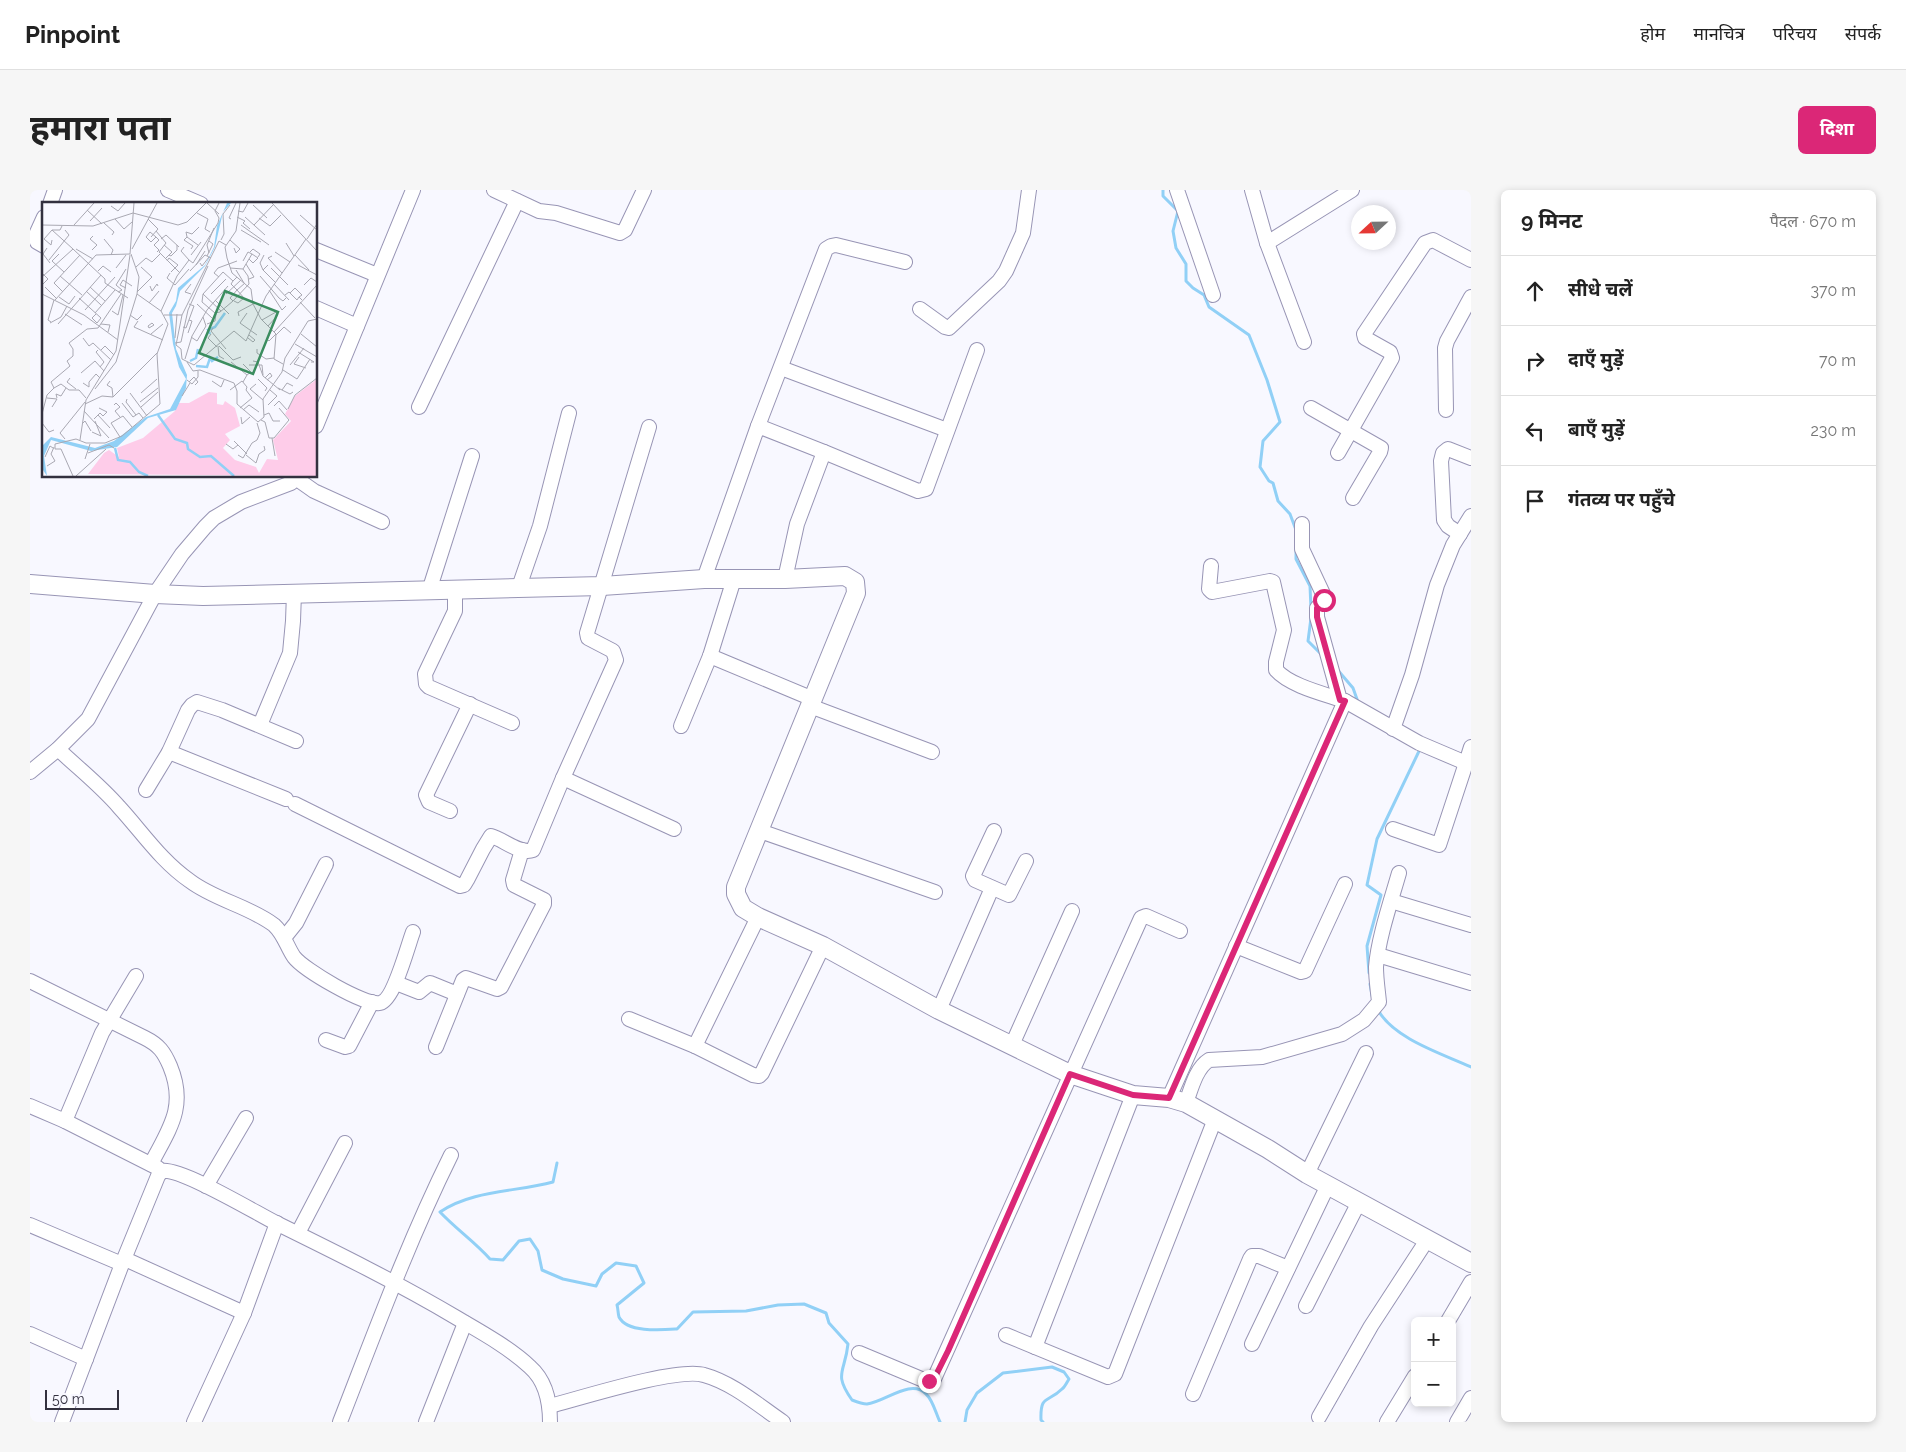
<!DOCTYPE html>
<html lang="hi">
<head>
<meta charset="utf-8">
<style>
	:root { --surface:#fff; --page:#f6f6f6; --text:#222; --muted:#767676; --line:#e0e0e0; --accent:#db2777 }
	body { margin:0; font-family:Raleway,"Noto Sans Devanagari",sans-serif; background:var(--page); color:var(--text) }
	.controls { position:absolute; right:15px; bottom:15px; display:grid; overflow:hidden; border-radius:8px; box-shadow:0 2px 8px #0003 }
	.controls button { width:45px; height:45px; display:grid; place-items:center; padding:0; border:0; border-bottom:1px solid var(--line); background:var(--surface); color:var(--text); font:25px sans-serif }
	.compass { position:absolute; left:1321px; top:15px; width:45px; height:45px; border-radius:50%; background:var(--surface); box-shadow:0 2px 8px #0003; rotate:248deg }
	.scale { position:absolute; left:15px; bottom:12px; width:74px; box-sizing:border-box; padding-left:5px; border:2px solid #33313f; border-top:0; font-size:14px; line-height:18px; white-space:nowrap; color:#33313f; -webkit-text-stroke:4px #f8f8ff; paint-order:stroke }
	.stop { position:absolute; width:15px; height:15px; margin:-11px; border:4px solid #db2777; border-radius:50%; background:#fff }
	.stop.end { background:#db2777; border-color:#fff; box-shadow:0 1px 5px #0008 }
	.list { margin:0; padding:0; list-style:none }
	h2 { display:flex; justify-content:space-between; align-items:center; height:65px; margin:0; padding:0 20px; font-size:21px }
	h2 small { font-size:16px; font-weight:400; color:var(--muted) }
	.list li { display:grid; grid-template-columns:32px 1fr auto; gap:15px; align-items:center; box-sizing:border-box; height:70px; padding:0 20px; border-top:1px solid var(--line) }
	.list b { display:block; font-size:19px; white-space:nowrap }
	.list em { font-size:16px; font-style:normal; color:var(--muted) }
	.icon { flex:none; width:28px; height:28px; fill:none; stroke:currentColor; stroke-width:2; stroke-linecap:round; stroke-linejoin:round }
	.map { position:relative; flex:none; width:1441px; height:1232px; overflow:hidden; border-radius:8px }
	header { display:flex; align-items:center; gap:30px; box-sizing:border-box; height:70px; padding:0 25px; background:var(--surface); border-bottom:1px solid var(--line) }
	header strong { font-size:24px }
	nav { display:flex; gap:28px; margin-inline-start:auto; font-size:18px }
	.intro { display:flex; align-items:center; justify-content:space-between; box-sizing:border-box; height:120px; padding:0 30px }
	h1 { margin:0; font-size:35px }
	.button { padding:12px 22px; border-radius:8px; background:var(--accent); color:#fff; font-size:18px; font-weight:700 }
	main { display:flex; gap:30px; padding:0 30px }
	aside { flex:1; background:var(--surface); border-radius:8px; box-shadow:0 2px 8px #0003 }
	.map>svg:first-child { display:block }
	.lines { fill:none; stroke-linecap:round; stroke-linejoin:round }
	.stream { stroke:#91d0f6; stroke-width:3 }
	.minor-casing { stroke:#9895b5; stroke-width:16 }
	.major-casing { stroke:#9895b5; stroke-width:20 }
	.minor { stroke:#fff; stroke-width:14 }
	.major { stroke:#fff; stroke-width:18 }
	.route { stroke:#db2777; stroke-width:6 }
	.inset-river { fill:none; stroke:#91d0f6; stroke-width:2.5 }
	.inset-road { fill:none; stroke:#a9a8b2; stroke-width:1 }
	.view { fill:#3b8d5f; fill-opacity:0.15; stroke:#3b8d5f; stroke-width:2.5 }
	.inset-edge { fill:none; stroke:#33313f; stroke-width:2.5 }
</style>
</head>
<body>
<header>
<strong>Pinpoint</strong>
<nav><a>होम</a><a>मानचित्र</a><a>परिचय</a><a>संपर्क</a></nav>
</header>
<div class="intro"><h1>हमारा पता</h1><a class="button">दिशा</a></div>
<main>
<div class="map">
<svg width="1441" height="1232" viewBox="0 0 1441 1232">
	<rect width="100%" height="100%" fill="#f8f8ff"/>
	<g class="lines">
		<g class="stream">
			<polyline points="1133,0 1133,6 1148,21 1143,41 1146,58 1156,74 1156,91 1163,98 1174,105 1179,117 1219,145 1237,190 1250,232 1233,251 1230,277 1239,291 1243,293 1248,311 1260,324 1266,340"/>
			<polyline points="1266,359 1266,369 1280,396 1281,419"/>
			<polyline points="1281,428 1278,451 1293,466"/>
			<polyline points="1306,478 1323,498 1328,512"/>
			<polyline points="1339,783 1337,756 1351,705 1337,695 1347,649 1391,557"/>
			<polyline points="1340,794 1343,810"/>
			<path d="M 1348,820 C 1364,849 1413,864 1441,877"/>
			<path d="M 527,973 L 523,992 C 486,1002 442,1000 410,1022 C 426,1039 445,1052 460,1069 L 473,1070 L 489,1051 L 500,1049 L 508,1061 L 512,1080 L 533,1089 L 566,1096 L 572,1084 L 586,1073 L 606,1076 L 614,1093 L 587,1115 C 588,1118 588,1124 589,1127 C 597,1143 632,1140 647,1139 L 663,1122 L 716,1121 L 748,1115 L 774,1114 L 796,1123 L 799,1133 L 818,1154 C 815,1183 803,1183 822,1210 C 827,1212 832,1214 837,1214 C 855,1212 881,1188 896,1204 C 903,1210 906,1224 910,1232"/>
			<path d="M 935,1232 L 937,1220 L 947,1203 L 973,1183 L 1022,1177 L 1034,1182 L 1039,1189 C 1037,1192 1035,1197 1032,1199 C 1018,1213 1010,1204 1011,1230 L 1013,1232"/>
		</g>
		<defs>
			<g id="minor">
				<polyline points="138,0 171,14"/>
				<polyline points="464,0 509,21 526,23 590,43 595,40 614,0"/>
				<polyline points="1147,0 1183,105"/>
				<polyline points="1222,0 1237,53 1274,152"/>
				<polyline points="20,14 25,0"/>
				<polyline points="14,27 5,47 7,52 14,56"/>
				<polyline points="1237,53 1322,0"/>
				<polyline points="286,60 347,85"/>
				<polyline points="286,118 327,136"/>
				<polyline points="890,119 915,137 919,138 969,91 976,81 993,43 999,0"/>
				<polyline points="751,178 917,240"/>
				<polyline points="389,217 487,11"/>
				<polyline points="1281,218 1351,258 1350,262 1323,308"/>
				<polyline points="1416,220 1415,158 1417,151 1441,107"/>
				<polyline points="286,236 383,0"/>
				<polyline points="728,236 796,59 801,56 806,55 875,72"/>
				<polyline points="794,262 888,301 896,299 947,160"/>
				<polyline points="1308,263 1362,168 1360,162 1335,148 1334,144 1395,53 1403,50 1441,70"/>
				<polyline points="267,289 284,301 352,332"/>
				<polyline points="1272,334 1272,359 1294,406 1294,410 1287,418 1287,427 1310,510"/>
				<polyline points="1430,344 1418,336 1414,330 1411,271 1413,263 1418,259 1441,268"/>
				<polyline points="674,389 728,236 794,262 767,334 755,389"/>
				<polyline points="489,397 510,336 539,223"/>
				<polyline points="425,400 425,421 395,484 396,494 399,497 482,533"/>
				<polyline points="399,401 442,266"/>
				<polyline points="680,466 783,509"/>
				<polyline points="1315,511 1389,553 1436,573 1441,557"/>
				<polyline points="780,516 902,562"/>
				<polyline points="230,535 260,463 263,431 264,403"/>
				<polyline points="651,536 680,466 704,389"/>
				<polyline points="1363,539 1382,485 1407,395 1423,355 1441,326"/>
				<path d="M 28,559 C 48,578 71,596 89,617 C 112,642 131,671 160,691 C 185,710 219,716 244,735 C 254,744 257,757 264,767 C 274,780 335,816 350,813 C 364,810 378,755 383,742"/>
				<polyline points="139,562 256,609"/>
				<polyline points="0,582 28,559 58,529 125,404 152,364 175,337 184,328 211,312 261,293 269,286"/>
				<polyline points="533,588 644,639"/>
				<polyline points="116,600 139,562 158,520 162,515 167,512 192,520 266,551"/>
				<path d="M 265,614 L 430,696 L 434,695 L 437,690 L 453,659 L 461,646 C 473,649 490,665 503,660 L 533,588 L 586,470 L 583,461 L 558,448 L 557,443 L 619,237"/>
				<polyline points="420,621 399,612 396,605 440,514"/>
				<polyline points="1363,639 1409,655 1436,573"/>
				<polyline points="730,641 905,702"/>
				<polyline points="964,641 943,686 945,690 979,705 996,671"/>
				<polyline points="1361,711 1441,735"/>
				<polyline points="254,748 266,733 296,674"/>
				<polyline points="1206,756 1271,782 1275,781 1315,694"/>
				<polyline points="1348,765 1441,793"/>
				<path d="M 0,791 L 115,848 C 129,855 134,862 140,876 C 157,917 139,939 121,974"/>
				<polyline points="366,793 389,802 400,793 427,804"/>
				<polyline points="909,820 962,698"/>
				<polyline points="599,829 665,856 728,727"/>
				<polyline points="296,850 315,857 319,856 342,812"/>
				<polyline points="982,855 1042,721"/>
				<polyline points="665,856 723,885 729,886 732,883 793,756"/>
				<polyline points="406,857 433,790 436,788 467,799 471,797 514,714 514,710 484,695 483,690 492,660"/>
				<path d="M 1139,908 L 1315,511 C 1295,504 1260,496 1246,480 L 1246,472 L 1254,440 L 1243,392 L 1240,391 L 1182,402 L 1179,399 L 1181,376"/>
				<path d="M 1156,913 C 1161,899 1166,878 1179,870 L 1232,867 L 1312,844 L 1334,830 L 1349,812 C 1348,801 1346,789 1346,777 C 1348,749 1361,711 1369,683"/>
				<polyline points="0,916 35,931 128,978"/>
				<polyline points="35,931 72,843 106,786"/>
				<polyline points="1277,984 1336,863"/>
				<polyline points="176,996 216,928"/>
				<path d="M 0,1035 L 92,1074 L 128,986 L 132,981 C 150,977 226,1023 246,1033 C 307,1063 368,1093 427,1128 C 451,1142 480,1158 500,1177 C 516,1191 520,1212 520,1232"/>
				<polyline points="268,1043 315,953"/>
				<polyline points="95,1069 214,1123"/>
				<polyline points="1276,1116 1329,1012"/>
				<polyline points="1418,1131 1441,1092"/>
				<polyline points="0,1144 56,1169"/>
				<polyline points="976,1145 1078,1187 1085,1184 1185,929"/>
				<polyline points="1222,1154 1298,995"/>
				<polyline points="1005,1157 1103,905"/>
				<polyline points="829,1163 896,1191 901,1191 904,1189 1111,728 1116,726 1150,741"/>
				<polyline points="1163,1204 1220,1069 1222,1066 1229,1066 1258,1078"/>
				<path d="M 520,1216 C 551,1208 648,1177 674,1185 C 703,1193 728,1215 753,1232"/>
				<polyline points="1289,1227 1341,1136 1397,1050"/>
				<polyline points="32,1232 92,1074"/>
				<polyline points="164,1232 214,1123 247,1033"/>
				<path d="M 310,1232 C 345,1142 378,1052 421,965"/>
				<polyline points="396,1232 435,1133"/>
				<polyline points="1357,1232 1385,1186"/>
				<polyline points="1427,1232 1441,1208"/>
			</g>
			<polyline id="major" points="0,394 125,404 173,406 572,396 674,389 755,389 815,386 825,392 826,403 706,697 706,704 713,718 728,727 793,756 909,820 1040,884 1103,905 1139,908 1156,913 1238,959 1277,984 1441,1073"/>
		</defs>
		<use href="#minor" class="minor-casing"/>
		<use href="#major" class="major-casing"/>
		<use href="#minor" class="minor"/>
		<use href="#major" class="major"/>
	</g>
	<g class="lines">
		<polyline class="route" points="899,1191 904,1189 918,1161 1040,884 1103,905 1139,908 1315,511 1310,510 1287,427 1287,418 1294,410"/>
	</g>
	<g transform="translate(12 12)">
		<rect width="275" height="275" fill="#f8f8ff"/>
		<path d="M 275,177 L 275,274 L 46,272 L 62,251 L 67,248 L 77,255 L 75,246 L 101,236 L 133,209 L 136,201 L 147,201 L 167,190 L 175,191 L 175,202 L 181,203 L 183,199 L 193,206 L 198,224 L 183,232 L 188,238 L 181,246 L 193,258 L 214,265 L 217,271 L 225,257 L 236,258 L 231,238 L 249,219 L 243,212 L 253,194 Z" fill="#fecce9"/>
		<path d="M 185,1 L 189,1 L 181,10 L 173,45 L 163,64 L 138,89 L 134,104 L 130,111 L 134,147 L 145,173 L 144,186 L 134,208 L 106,216 L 75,245 L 49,249 L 9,238 L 2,254 L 5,274 L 1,268 L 0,274 L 0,244 L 9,235 L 53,246 L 72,239 L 104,215 L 128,207 L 144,177 L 137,165 L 131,142 L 127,111 L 134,99 L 136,86 L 163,63 L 172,45 L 175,24 Z" fill="#91d0f6"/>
		<path class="inset-river" d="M 168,132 L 166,128 L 173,125 L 183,111M 148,159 L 154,156 L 156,147M 154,164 L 165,165 L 168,156 L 170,159 L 176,155M 116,213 L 133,237 L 145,241 L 146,247 L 158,255 L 169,254 L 192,274M 73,246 L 76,258 L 88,260 L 97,270 L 106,274"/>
		<path class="inset-road" d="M 165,1 L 177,12M 198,1 L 194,29 L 183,45 L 185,56 L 190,71 L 209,87 L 211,102 L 219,117 L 234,132 L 232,157 L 241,162M 230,1 L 275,49M 211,3 L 225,16M 69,4 L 76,9 L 83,1M 45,8 L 60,22M 196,9 L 201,10 L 206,1M 155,11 L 166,17 L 163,27 L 168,30M 258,13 L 275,28M 195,15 L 203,19 L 201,21 L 208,27M 203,15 L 223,33M 217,16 L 228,24 L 239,13M 73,17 L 82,27 L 90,20M 106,17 L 116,27 L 109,35M 189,17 L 187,16 L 194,1M 48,19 L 60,6M 62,21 L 72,30 L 70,33M 0,23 L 51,24 L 91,11 L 136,23 L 145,20 L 164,1M 32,23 L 52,1M 199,23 L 227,43M 212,23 L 231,3M 20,24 L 18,28 L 10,28 L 31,47M 199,28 L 219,40M 114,29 L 124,41 L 117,50 L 138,71M 114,35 L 108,30 L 104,35 L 109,40 L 114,35 L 117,38 L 112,43 L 117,48 L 115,50M 145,35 L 144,30 L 150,32 L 157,25M 62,37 L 71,48 L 69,53M 119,37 L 124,33 L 137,45M 265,37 L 275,22M 10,38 L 9,43 L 2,37 L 10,28M 179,38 L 182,32 L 181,12 L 188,3M 188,38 L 198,47 L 194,51 L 192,46M 244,41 L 252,54M 122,43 L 130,50 L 123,57M 142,45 L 139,49 L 147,58M 5,46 L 1,52 L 8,61M 34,47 L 51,57M 90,47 L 115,1M 149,47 L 151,44 L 142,38 L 145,35 L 156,43M 50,48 L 55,43 L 48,37 L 51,34M 208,50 L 211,47 L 218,52 L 216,55M 233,50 L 248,60M 167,51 L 165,43 L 172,26M 17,52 L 10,59 L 22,70M 88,52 L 92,1M 127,53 L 129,54 L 135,48 L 135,43M 149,53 L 159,40M 253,53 L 267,68M 165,54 L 171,42 L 167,39M 230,54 L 226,56 L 240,71M 207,57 L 211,61 L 216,56 L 210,52M 7,58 L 27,33 L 23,28M 125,59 L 127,56 L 136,63 L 129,70M 158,61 L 160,64 L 167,55M 204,62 L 212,75 L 207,77M 154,63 L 163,49M 226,63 L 221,68 L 233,80M 256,63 L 275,73M 94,65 L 104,56 L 110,60 L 118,52M 74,66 L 84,53M 188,66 L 201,67 L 210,52 L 206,50 L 201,59M 229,66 L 246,83M 194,68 L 202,81M 221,68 L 218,61 L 222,53M 56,69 L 61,64 L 69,70M 148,69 L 163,53 L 169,56M 0,71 L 6,77 L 0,83M 128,71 L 125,76 L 133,83M 18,74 L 40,93M 218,74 L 237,96 L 241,99 L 244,96M 0,75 L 31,47 L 63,77 L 63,81 L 86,96M 177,75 L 172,71 L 176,66 L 195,59M 191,79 L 189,82 L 195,88 L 188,96 L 191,99 L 178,110 L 173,111 L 160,100 L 161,92 L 181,70 L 191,79 L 195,75M 232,82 L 247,98M 133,83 L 147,67M 262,83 L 269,76 L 275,80M 108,84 L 110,89 L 115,82 L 116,84M 3,85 L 15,97M 48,85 L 63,99M 84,86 L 78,83 L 81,78 L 90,84M 227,88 L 240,108 L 244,104M 44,89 L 59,103M 21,90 L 12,81 L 38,53M 76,90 L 80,88 L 74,83 L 84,67M 95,90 L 110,75 L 99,65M 248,91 L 253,86 L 260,93 L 257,95M 0,92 L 42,113 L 76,138M 149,92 L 143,90 L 149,82M 161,92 L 179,109M 169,92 L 184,77M 184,92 L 199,78M 243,93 L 247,90 L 255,98 L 257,95 L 260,98M 17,95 L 27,102 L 33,94M 37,96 L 59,116 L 55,121 L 50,116 L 54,112M 13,98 L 54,53 L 88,52M 173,98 L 187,112M 191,99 L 207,82 L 206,74 L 201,67M 192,99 L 196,101 L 202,96 L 195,88 L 203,81M 258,100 L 273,116M 107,101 L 117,89M 155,102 L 170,116M 43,108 L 73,75M 70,109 L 76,113 L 81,93M 119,109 L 135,74 L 147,58 L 151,61 L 176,21 L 177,16 L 173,9 L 177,1M 53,111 L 73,88M 205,111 L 198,121 L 215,133M 23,112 L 40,123M 88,113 L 95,118 L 100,113M 122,113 L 140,113 L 134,143 L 139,147 L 140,157 L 152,163 L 192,129 L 204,139 L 224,94 L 264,37M 140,113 L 177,39 L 184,43M 197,114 L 196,110 L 211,102M 220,118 L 234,110 L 236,113 L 226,124M 96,119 L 92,125 L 121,138M 9,120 L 6,118 L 12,98M 8,121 L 19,115 L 25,104M 110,121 L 112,123 L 107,126 L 106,124 ZM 16,122 L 59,73M 59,122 L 68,123 L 66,130M 165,122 L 173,119 L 174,112M 141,125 L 144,126 L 152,104 L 147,102M 171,126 L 169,129 L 184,147M 230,128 L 225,137 L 227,139 L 234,132M 232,130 L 275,83M 146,131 L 150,119 L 147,118M 109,132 L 121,122M 169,132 L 166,136 L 175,145M 259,132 L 275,145M 234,133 L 242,125 L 249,131M 149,135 L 155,139 L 164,124 L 161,115M 41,136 L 47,144 L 51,141 L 69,158M 133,136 L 135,112M 206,136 L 211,140 L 213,138 L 207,133M 133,141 L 139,140 L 146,108 L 166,64M 253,142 L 275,155M 176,144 L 177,154 L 182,157M 177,144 L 191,158 L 199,155M 215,147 L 215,151 L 224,157 L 232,156M 56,148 L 54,150 L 62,160 L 58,165M 59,148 L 63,144 L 72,153M 256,150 L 272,160 L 269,160M 257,155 L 252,162 L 264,166M 143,157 L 150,134 L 165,108 L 186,84M 211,159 L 216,160 L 221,174 L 238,188M 145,160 L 151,169 L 158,168 L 192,181 L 195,189 L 195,202 L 216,220 L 222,215 L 221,197 L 240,170 L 243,156 L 266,119 L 275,117M 189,160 L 205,173 L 201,180M 201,162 L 209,170 L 205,173M 207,163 L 220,163 L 221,173M 248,163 L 262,146M 241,168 L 255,177 L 268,157M 39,171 L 53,159 L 62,169M 28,176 L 25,180 L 34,187M 223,176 L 228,171 L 230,174 L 225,178M 216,177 L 225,186 L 223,189M 145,178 L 150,182 L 156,175 L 156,169M 170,179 L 179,185 L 182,178M 147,180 L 152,175 L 156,180 L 153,183M 41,181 L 47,185 L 47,180 L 54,172 L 58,176M 214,182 L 208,187 L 221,198M 12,186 L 19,182 L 27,188 L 37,188 L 44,196M 236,186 L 248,192 L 251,190M 53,187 L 74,160 L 95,92M 188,188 L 200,179 L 205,185 L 204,188 L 210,196 L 198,206M 240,188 L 245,181 L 251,184M 88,191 L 105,214M 99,191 L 115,177M 140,194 L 148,181M 71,195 L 115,151M 5,196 L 15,197 L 10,205M 15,196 L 14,192 L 19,194 L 24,186M 85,197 L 84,200 L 94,213M 98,200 L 116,186M 80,201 L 91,215 L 97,211 L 101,216M 43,202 L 60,194 L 71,195 L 70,186 L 65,183 L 68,179M 72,203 L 74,201 L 78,205 L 73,209 L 78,215M 226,203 L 235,194 L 228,188M 232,204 L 237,199 L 245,208M 99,205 L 116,190M 246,207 L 253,193 L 275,176M 201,208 L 207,203 L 217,210M 42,209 L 67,236M 0,212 L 5,193 L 12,186 L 9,180 L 28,164 L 25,159 L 31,154 L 31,147 L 27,141 L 45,127 L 56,126 L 79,92M 56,213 L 68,226M 222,213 L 227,211 L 231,219 L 238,219M 199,215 L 200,222 L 208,215M 52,217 L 58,211 L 61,214 L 65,210 L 57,206M 219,218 L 223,220 L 227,236 L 232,236 L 247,218 L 237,206M 0,221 L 7,230 L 12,228M 40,222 L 43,219 L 49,229M 50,230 L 59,234 L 53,219M 78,235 L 69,221 L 81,214 L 90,225M 230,236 L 233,254M 23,237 L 18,231 L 43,200M 38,238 L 44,198 L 74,149 L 88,53M 192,239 L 205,252M 184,242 L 191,247 L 196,243M 46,251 L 67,243 L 72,246M 196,253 L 201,256 L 210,241 L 215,238 L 218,231 L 215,221M 204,253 L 214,261 L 217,252 L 223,248 L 222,244M 3,255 L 8,244 L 11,246M 43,257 L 48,242M 5,264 L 13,259 L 9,252 L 12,245M 31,274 L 19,247 L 13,247 L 13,242 L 34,237 L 44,241 L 63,241 L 80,234 L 118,202 L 115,152 L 126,122 L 119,109 L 95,92 L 97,75 L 89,52M 34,274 L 64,247"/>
		<path class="view" d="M 183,89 L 236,110 L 211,172 L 157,151 Z"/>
		<rect width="275" height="275" class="inset-edge"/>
	</g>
</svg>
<div class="controls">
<button>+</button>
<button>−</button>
</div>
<svg class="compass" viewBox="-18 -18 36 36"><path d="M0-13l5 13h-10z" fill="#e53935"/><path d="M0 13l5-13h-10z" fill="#767676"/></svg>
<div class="scale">50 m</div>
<div class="stop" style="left:1294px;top:410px"></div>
<div class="stop end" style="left:899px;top:1191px"></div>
</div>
<aside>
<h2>9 मिनट<small>पैदल · 670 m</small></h2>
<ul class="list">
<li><svg class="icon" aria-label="ahead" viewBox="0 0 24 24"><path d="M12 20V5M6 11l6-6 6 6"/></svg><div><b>सीधे चलें</b></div><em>370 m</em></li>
<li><svg class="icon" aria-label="right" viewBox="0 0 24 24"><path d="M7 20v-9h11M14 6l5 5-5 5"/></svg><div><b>दाएँ मुड़ें</b></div><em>70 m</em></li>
<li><svg class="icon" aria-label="left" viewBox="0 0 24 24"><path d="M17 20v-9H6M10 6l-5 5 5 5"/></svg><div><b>बाएँ मुड़ें</b></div><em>230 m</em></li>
<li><svg class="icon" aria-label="arrive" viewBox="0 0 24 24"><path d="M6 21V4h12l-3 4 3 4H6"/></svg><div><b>गंतव्य पर पहुँचे</b></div></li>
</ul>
</aside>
</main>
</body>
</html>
